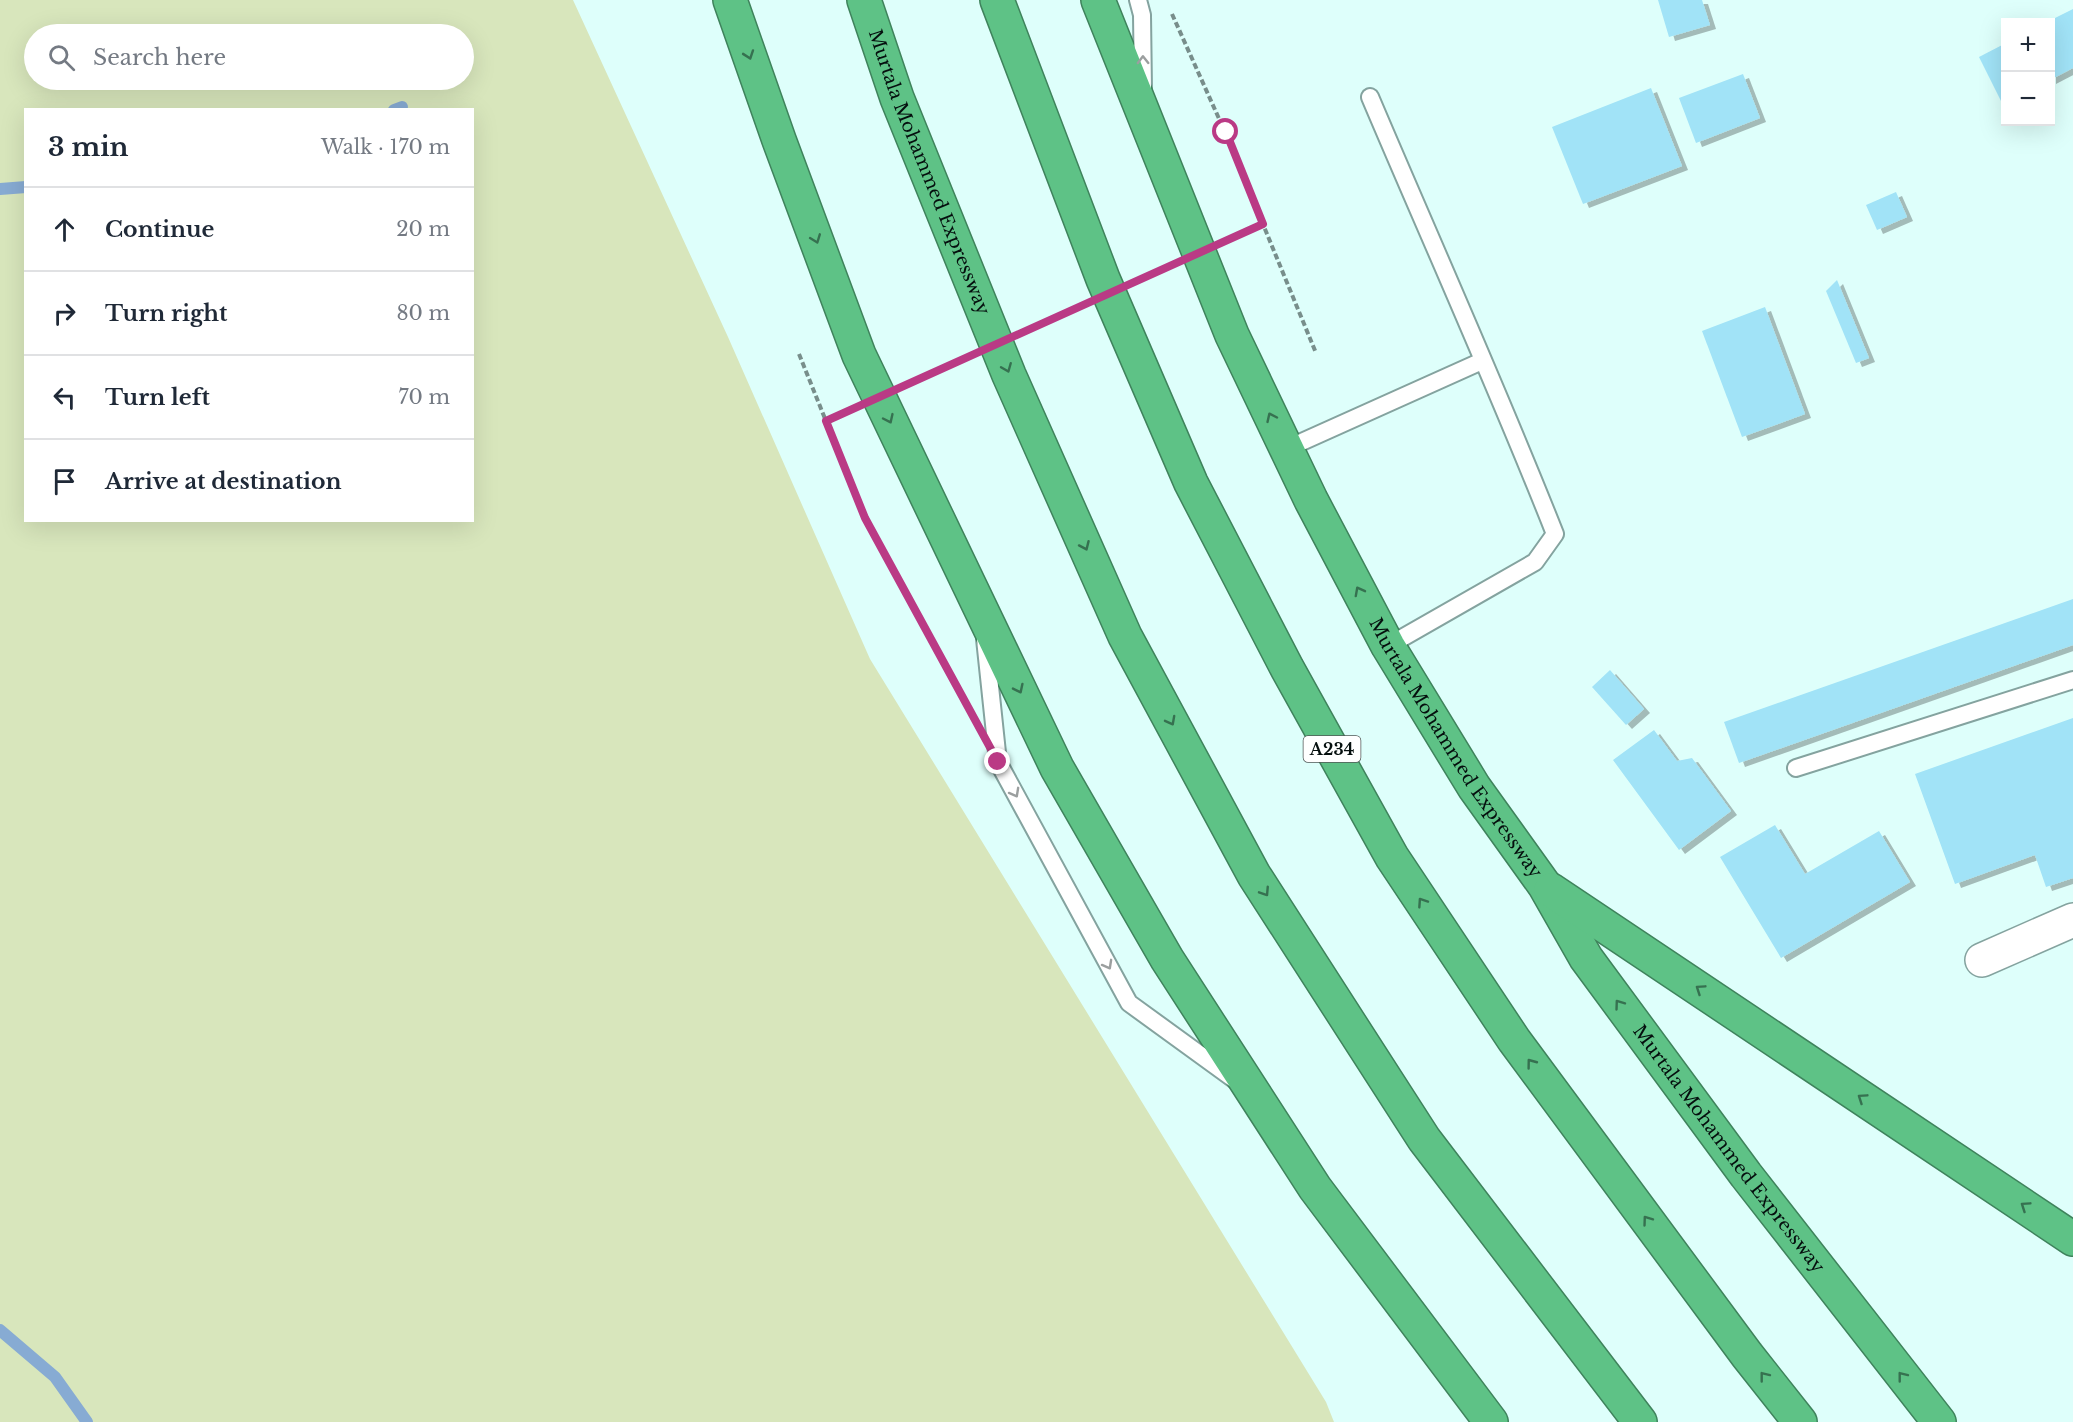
<!DOCTYPE html>
<html lang="en">
<head>
<meta charset="utf-8">
<style>
	:root { --surface:#fff; --page:#f6f6f7; --text:#1f2937; --muted:#747a83; --line:#e0e1e3 }
	body { margin:0; font-family:"Libre Baskerville",serif; background:var(--page); color:var(--text) }
	.controls { position:absolute; right:18px; top:18px; display:grid; overflow:hidden; border-radius:0px; box-shadow:0 6px 24px #0002 }
	.controls button { width:54px; height:54px; display:grid; place-items:center; padding:0; border:0; border-bottom:2px solid var(--line); background:var(--surface); color:var(--text); font:30px sans-serif }
	.stop { position:absolute; width:18px; height:18px; margin:-14px; border:4px solid #ba3a85; border-radius:50%; background:#fff }
	.stop.end { background:#ba3a85; border-color:#fff; box-shadow:0 2px 6px #0008 }
	.list { margin:0; padding:0; list-style:none }
	h2 { display:flex; justify-content:space-between; align-items:center; height:78px; margin:0; padding:0 24px; font-size:26px }
	h2 small { font-size:20px; font-weight:400; color:var(--muted) }
	.list li { display:grid; grid-template-columns:39px 1fr auto; gap:18px; align-items:center; box-sizing:border-box; height:84px; padding:0 24px; border-top:2px solid var(--line) }
	.list b { display:block; font-size:22px; white-space:nowrap }
	.list em { font-size:20px; font-style:normal; color:var(--muted) }
	.icon { flex:none; width:33px; height:33px; fill:none; stroke:currentColor; stroke-width:2; stroke-linecap:round; stroke-linejoin:round }
	.map { position:relative; flex:none; width:2073px; height:1422px; overflow:hidden }
	.search { position:absolute; background:var(--surface); box-shadow:0 6px 24px #0002; left:24px; top:24px; width:450px; height:66px; display:flex; align-items:center; gap:15px; box-sizing:border-box; padding:0 21px; border-radius:33px; color:var(--muted); font-size:22px }
	.panel { position:absolute; background:var(--surface); box-shadow:0 6px 24px #0002; left:24px; top:108px; width:450px; height:414px; border-radius:0px }
	.map>svg:first-child { display:block }
	.green { fill:#d8e6bc; fill-rule:evenodd }
	.lines { fill:none; stroke-linecap:round; stroke-linejoin:round }
	.stream { stroke:#87abd3; stroke-width:12 }
	.building { fill:#a1e3f7; filter:url(#shadow) }
	.lane-casing { stroke:#84a39f; stroke-width:20 }
	.street-casing { stroke:#84a39f; stroke-width:36 }
	.highway-casing { stroke:#3f835c; stroke-width:36 }
	.path { stroke:#788e8b; stroke-width:4; stroke-dasharray:6 3; stroke-linecap:butt }
	.lane { stroke:#fff; stroke-width:16 }
	.street { stroke:#fff; stroke-width:33 }
	.highway { stroke:#5ec286; stroke-width:33 }
	.path-bridge { stroke:#788e8b; stroke-width:4; stroke-dasharray:6 3; stroke-linecap:butt }
	.oneway { stroke:#367150 }
	.oneway2 { stroke:#9b9f9f }
	.route { stroke:#ba3a85; stroke-width:8 }
	.labels { text-anchor:middle; dominant-baseline:central; stroke-width:5; stroke-linejoin:round; paint-order:stroke }
	.shield { fill:#fff; stroke:#505756; stroke-width:1.5 }
	.shield-label { font-size:16px; font-weight:bold; fill:#050f0e }
	.street-label { font-size:18px; fill:#050f0e; stroke:#fff }
</style>
</head>
<body>
<div class="map">
<svg width="2073" height="1422" viewBox="0 0 2073 1422">
	<defs>
		<filter id="shadow"><feDropShadow dx="6" dy="4" stdDeviation="0" flood-color="#0004"/></filter>
	</defs>
	<rect width="100%" height="100%" fill="#defffb"/>
	<path class="green" d="M 0,0 L 573,0 L 728,337 L 870,659 L 1326,1402 L 1334,1422 L 0,1422 ZM 34,34 L 464,34 L 464,80 L 34,80 ZM 26,110 L 472,110 L 472,520 L 26,520 Z"/>
	<g class="lines">
		<g class="stream">
			<polyline points="394,110 402,107"/>
			<polyline points="0,189 26,187"/>
			<polyline points="0,1330 55,1377 87,1422"/>
		</g>
	</g>
	<g class="building">
		<polygon points="1658,0 1702,0 1710,25 1669,37"/>
		<polygon points="2073,9 2073,68 2050,80 2050,22 2047,22"/>
		<polygon points="2006,43 2006,102 2002,103 1979,57"/>
		<polygon points="1743,74 1760,118 1696,143 1679,98"/>
		<polygon points="1651,88 1682,166 1583,204 1552,127"/>
		<polygon points="1896,192 1907,217 1877,230 1866,205"/>
		<polygon points="1837,280 1869,358 1856,363 1826,291"/>
		<polygon points="1765,307 1805,414 1742,437 1702,331"/>
		<polygon points="2073,599 2073,645 1739,763 1724,722"/>
		<polygon points="1610,670 1644,709 1626,725 1592,687"/>
		<polygon points="2073,718 2073,878 2046,887 2035,855 1955,884 1915,774"/>
		<polygon points="1654,730 1677,761 1692,758 1731,811 1679,850 1613,760"/>
		<polygon points="1775,825 1805,874 1879,831 1910,882 1781,958 1720,857"/>
	</g>
	<g class="lines">
		<defs>
			<g id="lane">
				<polyline points="1138,0 1142,15 1143,90"/>
				<path d="M 1370,97 C 1432,243 1497,387 1555,534 L 1535,562 L 1388,646"/>
				<polyline points="1286,449 1482,361"/>
				<polyline points="985,639 998,762 1129,1003 1235,1080"/>
				<polyline points="1796,768 2073,680"/>
			</g>
			<polyline id="street" points="1982,960 2073,920"/>
			<g id="highway">
				<polyline points="730,0 779,140 859,355 1057,768 1167,959 1315,1188 1491,1422"/>
				<path id="s1" d="M 864,0 L 897,98 L 1009,375 L 1125,636 L 1254,875 L 1424,1139 L 1640,1422"/>
				<polyline points="997,0 1103,279 1191,483 1287,668 1392,857 1514,1040 1747,1355 1800,1422"/>
				<path id="s2" d="M 1098,0 L 1232,335 L 1311,500 L 1388,646 L 1474,787 L 1545,886 L 1586,958 L 1746,1175 L 1939,1422"/>
				<polyline points="1551,890 2073,1239"/>
			</g>
		</defs>
		<use href="#lane" class="lane-casing"/>
		<use href="#street" class="street-casing"/>
		<use href="#highway" class="highway-casing"/>
		<g class="path">
			<polyline points="1172,14 1225,132 1316,353"/>
			<polyline points="799,354 865,518 961,694"/>
		</g>
		<use href="#lane" class="lane"/>
		<use href="#street" class="street"/>
		<use href="#highway" class="highway"/>
		<polyline class="path-bridge" points="826,421 1263,224"/>
	</g>
	<defs><path id="oneway-chevron" d="M-2-3.5L2.5 0L-2 3.5" fill="none" stroke-width="1.6" stroke-linecap="round" stroke-linejoin="round" transform="scale(1.5)"/></defs>
	<g class="oneway">
		<use href="#oneway-chevron" transform="translate(749 55) rotate(71)"/>
		<use href="#oneway-chevron" transform="translate(816 239) rotate(69)"/>
		<use href="#oneway-chevron" transform="translate(1007 368) rotate(68)"/>
		<use href="#oneway-chevron" transform="translate(1271 417) rotate(-115)"/>
		<use href="#oneway-chevron" transform="translate(889 419) rotate(65)"/>
		<use href="#oneway-chevron" transform="translate(1085 546) rotate(66)"/>
		<use href="#oneway-chevron" transform="translate(1359 591) rotate(-118)"/>
		<use href="#oneway-chevron" transform="translate(1019 689) rotate(64)"/>
		<use href="#oneway-chevron" transform="translate(1171 721) rotate(62)"/>
		<use href="#oneway-chevron" transform="translate(1265 892) rotate(57)"/>
		<use href="#oneway-chevron" transform="translate(1422 902) rotate(-124)"/>
		<use href="#oneway-chevron" transform="translate(1700 989) rotate(-146)"/>
		<use href="#oneway-chevron" transform="translate(1619 1004) rotate(-126)"/>
		<use href="#oneway-chevron" transform="translate(1531 1063) rotate(-127)"/>
		<use href="#oneway-chevron" transform="translate(1862 1098) rotate(-146)"/>
		<use href="#oneway-chevron" transform="translate(2025 1206) rotate(-146)"/>
		<use href="#oneway-chevron" transform="translate(1647 1220) rotate(-126)"/>
		<use href="#oneway-chevron" transform="translate(1764 1376) rotate(-128)"/>
		<use href="#oneway-chevron" transform="translate(1902 1376) rotate(-128)"/>
	</g>
	<g class="oneway2">
		<use href="#oneway-chevron" transform="translate(1143 60) rotate(-91)"/>
		<use href="#oneway-chevron" transform="translate(1015 793) rotate(61)"/>
		<use href="#oneway-chevron" transform="translate(1108 965) rotate(61)"/>
	</g>
	<g class="lines">
		<polyline class="route" points="998,762 865,518 826,421 1263,224 1226,132"/>
	</g>
	<g class="labels">
		<rect class="shield" x="1303.5" y="736" width="57" height="26" rx="4.5"/>
		<g class="shield-label">
			<text x="1332" y="749">A234</text>
		</g>
		<g class="street-label">
			<text stroke="none"><textPath href="#s1" startOffset="184">Murtala Mohammed Expressway</textPath></text>
			<text stroke="none"><textPath href="#s2" startOffset="831">Murtala Mohammed Expressway</textPath></text>
			<text stroke="none"><textPath href="#s2" startOffset="1317">Murtala Mohammed Expressway</textPath></text>
		</g>
	</g>
</svg>
<div class="controls">
<button>+</button>
<button>−</button>
</div>
<div class="stop" style="left:1226px;top:132px"></div>
<div class="stop end" style="left:998px;top:762px"></div>
<div class="search"><svg class="icon" aria-label="search" viewBox="0 0 24 24"><circle cx="10" cy="10" r="6"/><path d="M15 15l6 6"/></svg>Search here</div>
<section class="panel">
<h2>3 min<small>Walk · 170 m</small></h2>
<ul class="list">
<li><svg class="icon" aria-label="ahead" viewBox="0 0 24 24"><path d="M12 20V5M6 11l6-6 6 6"/></svg><div><b>Continue</b></div><em>20 m</em></li>
<li><svg class="icon" aria-label="right" viewBox="0 0 24 24"><path d="M7 20v-9h11M14 6l5 5-5 5"/></svg><div><b>Turn right</b></div><em>80 m</em></li>
<li><svg class="icon" aria-label="left" viewBox="0 0 24 24"><path d="M17 20v-9H6M10 6l-5 5 5 5"/></svg><div><b>Turn left</b></div><em>70 m</em></li>
<li><svg class="icon" aria-label="arrive" viewBox="0 0 24 24"><path d="M6 21V4h12l-3 4 3 4H6"/></svg><div><b>Arrive at destination</b></div></li>
</ul>
</section>
</div>
</body>
</html>
